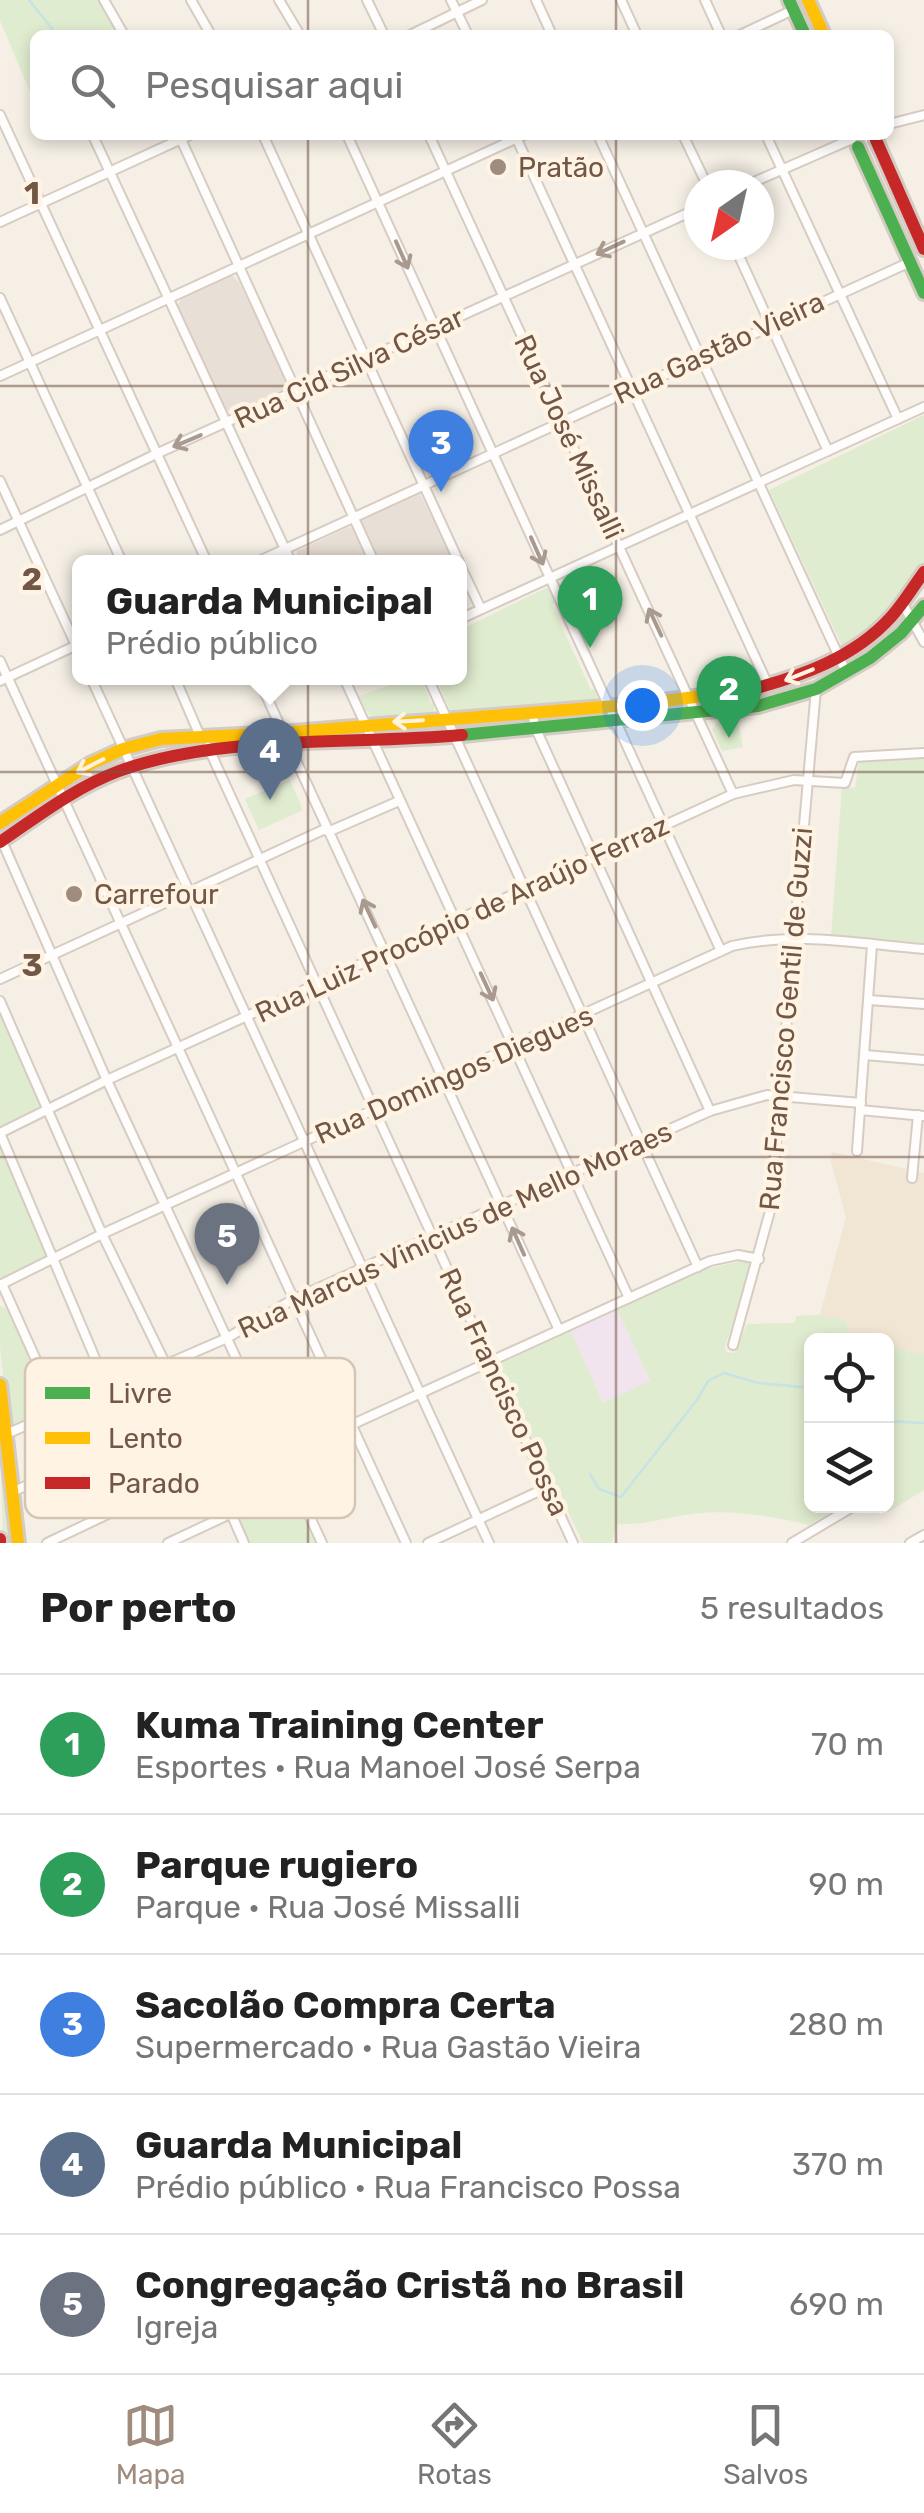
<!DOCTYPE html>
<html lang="pt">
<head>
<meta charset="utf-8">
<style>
	:root { --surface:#fff; --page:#f2f2f2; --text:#222; --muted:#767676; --line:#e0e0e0; --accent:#a08c7e }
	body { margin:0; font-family:Rubik,sans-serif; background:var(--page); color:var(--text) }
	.controls { position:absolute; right:30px; bottom:30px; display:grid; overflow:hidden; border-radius:15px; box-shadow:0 5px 15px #0003 }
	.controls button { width:90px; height:90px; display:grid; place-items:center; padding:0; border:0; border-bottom:2px solid var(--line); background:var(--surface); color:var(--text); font:50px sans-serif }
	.compass { position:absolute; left:684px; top:170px; width:90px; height:90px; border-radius:50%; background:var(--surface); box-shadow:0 5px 15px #0003; rotate:214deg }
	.you { position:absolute; left:642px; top:705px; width:35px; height:35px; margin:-25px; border:8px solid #fff; border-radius:50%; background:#1a73e8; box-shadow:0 0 0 15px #1a73e833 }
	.badge { display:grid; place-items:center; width:65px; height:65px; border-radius:50%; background:var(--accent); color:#fff; font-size:32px; font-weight:700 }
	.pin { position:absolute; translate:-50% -82px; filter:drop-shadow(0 2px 5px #0008) }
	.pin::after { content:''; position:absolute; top:52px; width:35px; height:30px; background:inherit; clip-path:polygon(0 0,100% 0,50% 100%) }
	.popup { position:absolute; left:72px; top:555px; width:395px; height:130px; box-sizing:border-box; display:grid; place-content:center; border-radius:15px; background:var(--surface); filter:drop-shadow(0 2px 8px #0005); font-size:32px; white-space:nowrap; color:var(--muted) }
	.popup b { font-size:38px; color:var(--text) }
	.popup::after { content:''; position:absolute; left:50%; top:100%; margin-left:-20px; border:20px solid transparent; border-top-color:var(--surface) }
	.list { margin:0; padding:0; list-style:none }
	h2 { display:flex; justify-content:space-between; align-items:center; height:130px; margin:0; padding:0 40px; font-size:42px }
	h2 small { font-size:32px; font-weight:400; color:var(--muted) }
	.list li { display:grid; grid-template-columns:65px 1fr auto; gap:30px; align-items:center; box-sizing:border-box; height:140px; padding:0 40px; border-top:2px solid var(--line) }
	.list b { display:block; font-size:38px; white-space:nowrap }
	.list p { margin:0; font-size:32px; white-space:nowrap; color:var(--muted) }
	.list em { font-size:32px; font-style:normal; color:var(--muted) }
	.icon { flex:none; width:55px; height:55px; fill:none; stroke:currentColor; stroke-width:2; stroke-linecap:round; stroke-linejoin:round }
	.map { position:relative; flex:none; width:924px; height:1543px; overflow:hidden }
	.search { position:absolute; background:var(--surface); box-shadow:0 5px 15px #0003; left:30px; right:30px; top:30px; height:110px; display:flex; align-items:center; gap:25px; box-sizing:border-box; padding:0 35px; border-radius:15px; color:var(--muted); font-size:38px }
	.sheet { height:830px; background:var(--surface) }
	nav { display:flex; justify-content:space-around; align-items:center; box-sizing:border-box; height:140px; border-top:2px solid var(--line); background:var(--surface); font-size:28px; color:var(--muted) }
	nav a { display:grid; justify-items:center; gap:5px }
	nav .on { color:var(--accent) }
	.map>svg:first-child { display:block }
	.residential { fill:#f1e5d4 }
	.industrial { fill:#e8dfd6 }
	.education { fill:#f1e4ef }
	.green { fill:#e0eccf }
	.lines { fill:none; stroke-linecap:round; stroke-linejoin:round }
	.stream { stroke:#c7e3e5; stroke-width:2.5 }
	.street-casing { stroke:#d6ccc3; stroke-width:12 }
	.fast-casing { stroke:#d4cbc3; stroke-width:18 }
	.slow-casing { stroke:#d4cbc3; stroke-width:18 }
	.jam-casing { stroke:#d4cbc3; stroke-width:18 }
	.street { stroke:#fefdfb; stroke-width:8 }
	.fast { stroke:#4caf50; stroke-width:12 }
	.slow { stroke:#ffc107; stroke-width:12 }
	.jam { stroke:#c62828; stroke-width:12 }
	.oneway { stroke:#aa998e }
	.oneway2 { stroke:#fff4e4 }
	.grid { fill:none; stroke:#725646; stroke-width:2.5; stroke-opacity:0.55 }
	.poi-dot { fill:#a08c7e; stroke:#fff4e4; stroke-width:4 }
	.labels { text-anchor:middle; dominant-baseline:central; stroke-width:9; stroke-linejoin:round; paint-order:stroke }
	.poi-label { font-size:28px; fill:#725646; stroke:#fff4e4; text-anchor:start }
	.street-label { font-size:28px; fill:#725646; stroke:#fff4e4 }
	.key { fill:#fff4e4; stroke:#d5c5b5; stroke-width:2.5 }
	.key-label { font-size:28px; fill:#725646 }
	.grid-label { font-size:32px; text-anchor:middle; font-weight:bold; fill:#725646; stroke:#fff4e4; stroke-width:9; stroke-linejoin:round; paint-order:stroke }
</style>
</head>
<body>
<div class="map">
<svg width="924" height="1543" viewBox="0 0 924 1543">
	<rect width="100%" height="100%" fill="#f5efe5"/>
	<polygon class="residential" points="832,1152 924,1173 924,1355 887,1346 886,1340 856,1339 850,1333 846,1320 820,1315 846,1217 831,1162"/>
	<g class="industrial">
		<polygon points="232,275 239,282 288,385 282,393 236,414 225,409 178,305 182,297"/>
		<polygon points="419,492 455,562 377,562 360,524 362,517"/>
		<polygon points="349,527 357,532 370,562 296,562 297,551"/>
	</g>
	<polygon class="education" points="617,1309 650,1382 603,1403 570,1330"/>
	<g class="green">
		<polygon points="0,0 99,0 117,35 35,35 35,104 0,20"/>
		<polygon points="924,415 924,563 895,609 846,648 842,646 769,490"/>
		<polygon points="546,588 552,591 557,602 552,605 591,690 596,688 597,699 450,710 436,678 460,678 460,630"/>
		<polygon points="410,678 421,678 431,703 435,703 433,713 372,718 356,697"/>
		<polygon points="737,716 743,747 722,751 712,729 721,718"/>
		<polygon points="924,758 924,943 831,937 842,787 855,788 859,762"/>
		<polygon points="290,780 303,810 259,830 245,799"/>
		<polygon points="0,1013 41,1102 36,1110 0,1129"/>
		<polygon points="0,1141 48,1255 5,1278 0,1277"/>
		<path d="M 744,1260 L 750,1265 L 751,1273 L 725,1346 L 726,1352 L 734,1353 L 747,1324 L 795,1323 L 796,1316 L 820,1315 L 846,1320 L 850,1333 L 863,1340 L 812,1340 L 812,1506 L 840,1506 L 809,1525 C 781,1517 731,1510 701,1513 C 672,1515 646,1526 617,1524 L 612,1543 L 583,1543 L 498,1365 L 570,1329 L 603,1403 L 650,1381 L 617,1309 L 703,1270 Z"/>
		<polygon points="0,1306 9,1309 55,1405 53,1409 14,1429 8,1425 0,1346"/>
		<polygon points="887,1346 924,1355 924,1490 888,1512 884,1506 886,1506"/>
		<polygon points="0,1443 3,1445 15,1543 5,1543 3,1535"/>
		<polygon points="280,1464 317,1543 250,1543 226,1498 228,1490"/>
	</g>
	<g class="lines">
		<g class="stream">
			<polyline points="29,0 57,35"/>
			<polyline points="886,1421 924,1423"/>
			<polyline points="590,1474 599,1489 621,1497 697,1400 708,1381 724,1373 758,1383 812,1388"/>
		</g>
		<defs>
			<g id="street">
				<polyline points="104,0 124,35"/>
				<polyline points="191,0 211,35"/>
				<polyline points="279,0 300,35"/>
				<polyline points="367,0 384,35"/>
				<polyline points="451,0 468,35"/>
				<polyline points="536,0 552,35"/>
				<polyline points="621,0 637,35"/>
				<polyline points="705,0 721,35"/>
				<polyline points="410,35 482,0"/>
				<polyline points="740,35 793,10"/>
				<polyline points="0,115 207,562"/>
				<polyline points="889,124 924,115"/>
				<polyline points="179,135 374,562"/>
				<polyline points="263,135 459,562"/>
				<polyline points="347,135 721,951"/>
				<polyline points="429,135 733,794"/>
				<polyline points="515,135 768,685"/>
				<polyline points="598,135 846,672"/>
				<polyline points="683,135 707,185"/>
				<polyline points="766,135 898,419"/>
				<polyline points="94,138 291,562"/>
				<polyline points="747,185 852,139"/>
				<polyline points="0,222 190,135"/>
				<polyline points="734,245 828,451"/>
				<polyline points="0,298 122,562"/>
				<polyline points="0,376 524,135"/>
				<polyline points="0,481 80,654"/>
				<polyline points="0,530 156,454 699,208"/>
				<polyline points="257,562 910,262"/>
				<polyline points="460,565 481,609"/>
				<polyline points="904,606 924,642"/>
				<polyline points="460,619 924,407"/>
				<polyline points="0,661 406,1543"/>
				<polyline points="91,678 489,1543"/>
				<polyline points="175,678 200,736"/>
				<polyline points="258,678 559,1330"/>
				<polyline points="344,678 629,1298"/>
				<polyline points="428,678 698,1267"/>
				<polyline points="0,681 77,645"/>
				<polyline points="532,711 535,727 710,1111"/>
				<polyline points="208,747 573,1543"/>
				<polyline points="2,841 105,1076 322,1543"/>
				<polyline points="0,979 323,830 330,831 399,801"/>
				<polyline points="869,1000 924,1004"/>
				<polyline points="0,1001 102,1234 166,1365 244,1543"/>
				<polyline points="865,1055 924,1060"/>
				<polyline points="860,1110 924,1116"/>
				<polyline points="0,1133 107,1080 733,794 794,780 845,783 854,757 924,753"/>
				<polyline points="0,1133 108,1389"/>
				<polyline points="857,1151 872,945"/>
				<polyline points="912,1178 918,1115"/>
				<polyline points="2,1284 59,1411"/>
				<path d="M 0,1285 L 102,1234 L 732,946 C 795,931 860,944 924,949"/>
				<polyline points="733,1345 770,1211 816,689"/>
				<polyline points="4,1435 227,1338 292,1300 710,1111 767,1095 861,1103"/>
				<polyline points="221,1490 351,1425 710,1261 738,1255 759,1259"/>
				<polyline points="12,1492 187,1414"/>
				<polyline points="47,1543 209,1466"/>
				<polyline points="168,1543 230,1514"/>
				<polyline points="428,1543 548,1487"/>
				<polyline points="792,1543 854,1506"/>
				<polyline points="910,1543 924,1535"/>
			</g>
			<g id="fast">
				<polyline points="789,0 805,35"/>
				<polyline points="858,147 924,293"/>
				<polyline points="462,735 758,706 816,689 870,658 901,633 924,606"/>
			</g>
			<g id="slow">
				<polyline points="808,0 824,35"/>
				<polyline points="0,823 90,764 123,749 161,739 281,733 640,704 750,690"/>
				<polyline points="0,1385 18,1543"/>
			</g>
			<g id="jam">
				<polyline points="876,140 924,249"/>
				<path d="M 750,690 C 801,676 854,658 891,617 C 903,604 913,587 924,572"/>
				<path d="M 0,842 C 38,816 76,787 119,771 C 221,734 352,745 462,735"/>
				<polyline points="0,1539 0,1543"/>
			</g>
		</defs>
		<use href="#street" class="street-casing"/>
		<use href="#fast" class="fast-casing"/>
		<use href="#slow" class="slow-casing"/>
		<use href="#jam" class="jam-casing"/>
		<use href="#street" class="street"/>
		<use href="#fast" class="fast"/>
		<use href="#slow" class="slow"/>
		<use href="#jam" class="jam"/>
	</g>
	<defs><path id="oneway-shaft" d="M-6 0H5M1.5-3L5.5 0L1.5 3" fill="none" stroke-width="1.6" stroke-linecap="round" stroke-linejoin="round" transform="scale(2.5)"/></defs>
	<g class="oneway">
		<use href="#oneway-shaft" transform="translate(610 248) rotate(155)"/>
		<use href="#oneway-shaft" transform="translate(402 255) rotate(66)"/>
		<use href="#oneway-shaft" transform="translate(187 441) rotate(157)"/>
		<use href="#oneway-shaft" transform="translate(537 551) rotate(66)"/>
		<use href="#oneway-shaft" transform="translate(655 622) rotate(-115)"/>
		<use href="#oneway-shaft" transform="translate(369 913) rotate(-115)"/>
		<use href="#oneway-shaft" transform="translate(487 987) rotate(65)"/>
		<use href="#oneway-shaft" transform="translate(518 1241) rotate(-114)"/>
	</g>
	<g class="oneway2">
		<use href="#oneway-shaft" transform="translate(799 675) rotate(158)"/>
		<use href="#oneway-shaft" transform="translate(408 721) rotate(177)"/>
		<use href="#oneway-shaft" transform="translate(90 766) rotate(153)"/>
	</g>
	<path class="grid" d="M 308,0 L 308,35M 616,0 L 616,35M 308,135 L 308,1543M 616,135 L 616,1543M 0,386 L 924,386M 0,772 L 924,772M 0,1157 L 924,1157"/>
	<g class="poi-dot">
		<circle cx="498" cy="167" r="10"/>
		<circle cx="74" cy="894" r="10"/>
	</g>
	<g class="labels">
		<g class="poi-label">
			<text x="518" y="167">Pratão</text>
			<text x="94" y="894">Carrefour</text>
		</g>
		<g class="street-label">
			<text transform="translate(719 348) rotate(-25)">Rua Gastão Vieira</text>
			<text transform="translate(349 368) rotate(-25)">Rua Cid Silva César</text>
			<text transform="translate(569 437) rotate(65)">Rua José Missalli</text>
			<text transform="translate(462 919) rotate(-25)">Rua Luiz Procópio de Araújo Ferraz</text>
			<text transform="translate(786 1019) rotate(-85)">Rua Francisco Gentil de Guzzi</text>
			<text transform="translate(454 1075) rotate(-24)">Rua Domingos Diegues</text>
			<text transform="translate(455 1230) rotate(-25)">Rua Marcus Vinicius de Mello Moraes</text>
			<text transform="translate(504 1392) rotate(65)">Rua Francisco Possa</text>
		</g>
	</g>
	<rect x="25" y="1358" width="330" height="160" rx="15" class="key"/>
	<rect x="45" y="1387" width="45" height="12" fill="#4caf50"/>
	<rect x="45" y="1432" width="45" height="12" fill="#ffc107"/>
	<rect x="45" y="1477" width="45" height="12" fill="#c62828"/>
	<g class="key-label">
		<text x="108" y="1403">Livre</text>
		<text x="108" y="1448">Lento</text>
		<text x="108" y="1493">Parado</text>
	</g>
	<g class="grid-label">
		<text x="32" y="204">1</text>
		<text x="32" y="590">2</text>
		<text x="32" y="976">3</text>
	</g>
</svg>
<div class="controls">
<button><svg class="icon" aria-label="locate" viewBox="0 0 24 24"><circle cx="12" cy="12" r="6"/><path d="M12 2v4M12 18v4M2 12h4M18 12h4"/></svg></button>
<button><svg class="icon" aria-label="layers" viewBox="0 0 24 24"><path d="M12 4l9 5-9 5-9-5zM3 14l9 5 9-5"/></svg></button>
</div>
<svg class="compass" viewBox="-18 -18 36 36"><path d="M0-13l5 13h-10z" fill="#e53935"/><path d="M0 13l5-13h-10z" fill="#767676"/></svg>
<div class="you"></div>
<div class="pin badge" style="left:590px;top:648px;background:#2e9e5b">1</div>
<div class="pin badge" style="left:729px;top:738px;background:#2e9e5b">2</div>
<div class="pin badge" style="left:441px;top:492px;background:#3f7fe0">3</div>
<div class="pin badge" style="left:270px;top:800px;background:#5c6f8a">4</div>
<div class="popup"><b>Guarda Municipal</b>Prédio público</div>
<div class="pin badge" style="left:227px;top:1285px;background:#6b7280">5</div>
<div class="search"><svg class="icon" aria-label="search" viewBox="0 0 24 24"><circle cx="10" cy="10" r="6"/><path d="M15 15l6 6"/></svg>Pesquisar aqui</div>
</div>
<section class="sheet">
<h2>Por perto<small>5 resultados</small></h2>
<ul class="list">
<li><span class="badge" style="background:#2e9e5b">1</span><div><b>Kuma Training Center</b><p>Esportes · Rua Manoel José Serpa</p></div><em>70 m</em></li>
<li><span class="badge" style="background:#2e9e5b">2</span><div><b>Parque rugiero</b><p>Parque · Rua José Missalli</p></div><em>90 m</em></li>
<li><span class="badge" style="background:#3f7fe0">3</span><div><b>Sacolão Compra Certa</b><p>Supermercado · Rua Gastão Vieira</p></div><em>280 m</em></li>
<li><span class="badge" style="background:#5c6f8a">4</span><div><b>Guarda Municipal</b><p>Prédio público · Rua Francisco Possa</p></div><em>370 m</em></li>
<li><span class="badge" style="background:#6b7280">5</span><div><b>Congregação Cristã no Brasil</b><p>Igreja</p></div><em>690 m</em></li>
</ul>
</section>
<nav>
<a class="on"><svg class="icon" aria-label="map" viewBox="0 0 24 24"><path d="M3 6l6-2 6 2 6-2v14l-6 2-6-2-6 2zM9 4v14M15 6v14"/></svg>Mapa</a>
<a><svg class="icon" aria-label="directions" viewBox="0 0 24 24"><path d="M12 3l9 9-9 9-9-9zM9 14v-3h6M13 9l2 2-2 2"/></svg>Rotas</a>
<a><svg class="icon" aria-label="saved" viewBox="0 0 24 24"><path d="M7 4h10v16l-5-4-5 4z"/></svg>Salvos</a>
</nav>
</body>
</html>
